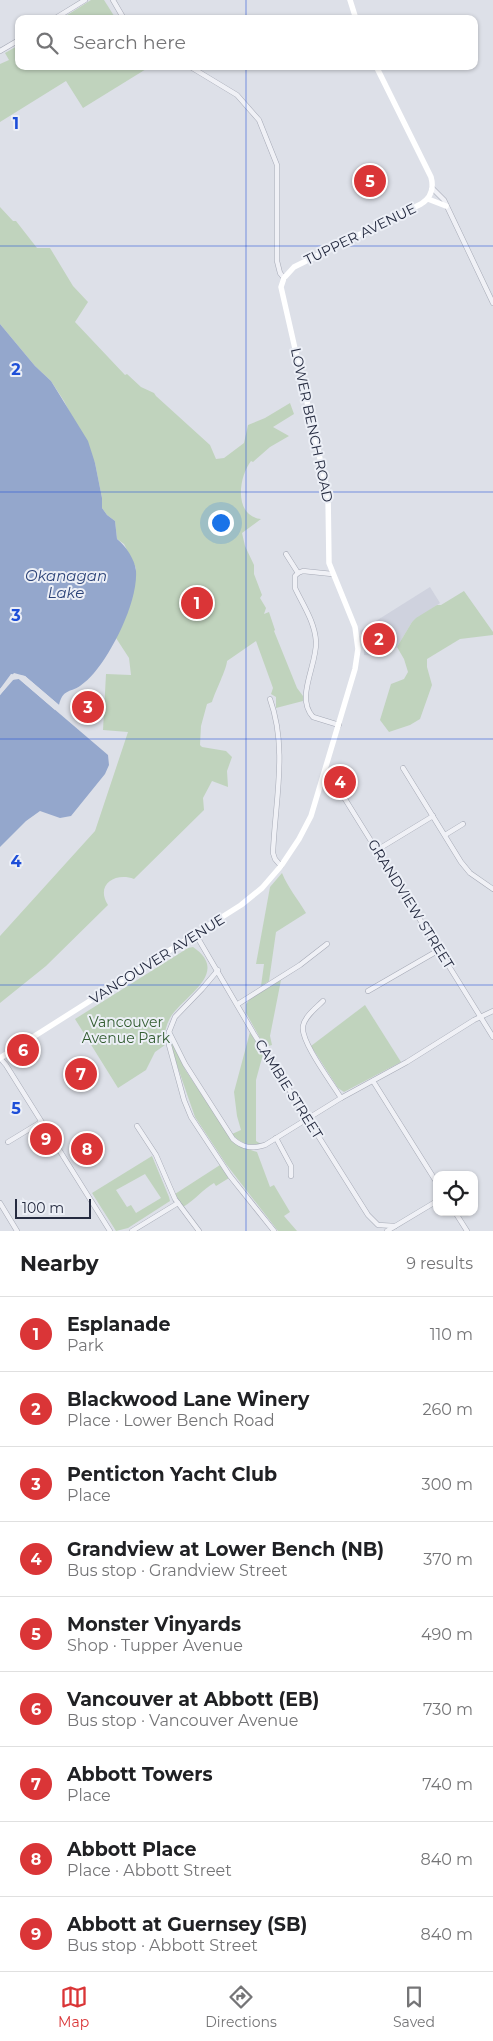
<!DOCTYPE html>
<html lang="en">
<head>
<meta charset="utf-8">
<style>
	:root { --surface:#fff; --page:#f2f2f2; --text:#202124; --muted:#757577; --line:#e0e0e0; --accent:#da3537 }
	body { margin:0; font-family:Montserrat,sans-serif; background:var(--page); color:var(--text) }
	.controls { position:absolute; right:15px; bottom:15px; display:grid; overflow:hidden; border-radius:10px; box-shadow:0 1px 4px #0004 }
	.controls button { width:45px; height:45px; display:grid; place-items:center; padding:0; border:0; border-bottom:1px solid var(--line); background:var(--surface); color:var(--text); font:25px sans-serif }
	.scale { position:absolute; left:15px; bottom:12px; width:76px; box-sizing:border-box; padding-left:5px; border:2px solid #252b40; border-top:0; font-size:14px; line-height:18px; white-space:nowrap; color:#252b40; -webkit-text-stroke:4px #eceff6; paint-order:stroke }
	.you { position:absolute; left:220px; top:522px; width:18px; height:18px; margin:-12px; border:4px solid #fff; border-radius:50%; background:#1a73e8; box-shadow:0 0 0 8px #1a73e833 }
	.badge { display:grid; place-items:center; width:32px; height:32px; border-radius:50%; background:var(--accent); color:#fff; font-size:16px; font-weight:700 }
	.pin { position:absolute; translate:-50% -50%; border:2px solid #fff; box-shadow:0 1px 5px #0006 }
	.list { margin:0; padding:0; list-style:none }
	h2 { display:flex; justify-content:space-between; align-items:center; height:65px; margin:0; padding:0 20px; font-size:21px }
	h2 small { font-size:16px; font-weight:400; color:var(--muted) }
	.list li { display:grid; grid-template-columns:32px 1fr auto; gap:15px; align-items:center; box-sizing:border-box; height:75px; padding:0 20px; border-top:1px solid var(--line) }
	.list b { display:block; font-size:19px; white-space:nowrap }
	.list p { margin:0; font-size:16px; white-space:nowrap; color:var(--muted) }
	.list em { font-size:16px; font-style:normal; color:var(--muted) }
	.icon { flex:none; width:28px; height:28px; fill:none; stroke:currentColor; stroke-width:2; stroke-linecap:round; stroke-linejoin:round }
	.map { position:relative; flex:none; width:493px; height:1231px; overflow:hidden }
	.search { position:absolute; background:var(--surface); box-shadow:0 1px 4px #0004; left:15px; right:15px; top:15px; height:55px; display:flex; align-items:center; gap:12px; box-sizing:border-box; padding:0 18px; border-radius:10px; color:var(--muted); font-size:19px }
	.sheet { height:740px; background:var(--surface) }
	nav { display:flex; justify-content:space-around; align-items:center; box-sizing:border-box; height:70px; border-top:1px solid var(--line); background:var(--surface); font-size:14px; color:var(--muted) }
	nav a { display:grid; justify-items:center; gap:2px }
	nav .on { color:var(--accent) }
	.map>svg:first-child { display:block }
	.built { fill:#cfd2de }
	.green { fill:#c0d3bd; fill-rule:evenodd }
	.water { fill:#94a7cc }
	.pier { fill:#dde0e8 }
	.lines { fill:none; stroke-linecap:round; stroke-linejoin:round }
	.street-casing { stroke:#a6aab6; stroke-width:5.5 }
	.street { stroke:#f0f1f6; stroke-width:4.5 }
	.secondary { stroke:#fff; stroke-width:5.5 }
	.grid { fill:none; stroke:#1d4ed8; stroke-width:1; stroke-opacity:0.55 }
	.labels { text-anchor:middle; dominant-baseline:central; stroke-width:4; stroke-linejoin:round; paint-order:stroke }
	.street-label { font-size:14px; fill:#252b40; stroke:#eceff6 }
	.park-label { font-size:14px; fill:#335d31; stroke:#eceff6 }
	.water-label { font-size:15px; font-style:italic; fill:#2c4378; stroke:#eceff6 }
	.grid-label { font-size:16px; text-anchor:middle; font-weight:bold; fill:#1d4ed8; stroke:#eceff6; stroke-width:4; stroke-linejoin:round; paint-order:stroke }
</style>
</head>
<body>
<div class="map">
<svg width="493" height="1231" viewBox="0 0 493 1231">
	<rect width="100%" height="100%" fill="#dde0e8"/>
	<polygon class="built" points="430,587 440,603 412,622 397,647 380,656 364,655 364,644 360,631"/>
	<g class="green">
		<polygon points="91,0 104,0 116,19 61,19"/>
		<polygon points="19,45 19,66 151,66 83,108 66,81 0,122 0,64 9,60 5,53"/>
		<path d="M 0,207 L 13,221 L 16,221 L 37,248 L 50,248 L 73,286 L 88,302 L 75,322 L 125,375 L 127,374 L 141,387 L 154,393 L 156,396 L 210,445 L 216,459 L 224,458 L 244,443 L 248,425 L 265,418 L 290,403 L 294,414 L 273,427 L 289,436 L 270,447 L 253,462 L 251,461 C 238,478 234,516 261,519 L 242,533 L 245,546 L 254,565 L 254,574 L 262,595 L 260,598 L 266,608 L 264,614 L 269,612 L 275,630 L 274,631 L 297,688 L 303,696 L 303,701 L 276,708 L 276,697 L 271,694 L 273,688 L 256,641 L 227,661 C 227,668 215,692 212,702 L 207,704 L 201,726 L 200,745 L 202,747 L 226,751 L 232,757 L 227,771 L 228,787 L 212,781 L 203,798 L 204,810 L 134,879 C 115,872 95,885 108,905 L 46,966 L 0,1003 L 0,936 L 95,831 L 128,732 L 103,730 L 106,674 L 131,675 L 129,658 L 116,638 L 128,611 L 136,568 L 124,544 L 117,539 L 115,521 L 107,515 L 102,508 L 102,498 L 95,463 L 64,401 L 51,381 L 35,366 L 0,324 Z"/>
		<polygon points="464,591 493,632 493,635 460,639 427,659 427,667 432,685 420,719 410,725 389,732 380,720 391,684 404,679 408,672 404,659 397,647 412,622 416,618 437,605 441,605"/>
		<path d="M 282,873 C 288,888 298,899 306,913 L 276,932 L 269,981 L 261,986 L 264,964 L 256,964 L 270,887 Z"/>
		<path d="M 193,947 C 231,973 184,995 170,1018 C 165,1027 164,1036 165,1045 L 155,1052 L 146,1070 L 118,1088 L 75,1019 L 188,948 Z"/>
		<polygon points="281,980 270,1036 272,1045 265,1047 246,1013 246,1004 250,999"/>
		<polygon points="365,1005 401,1062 344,1092 338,1088 311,1046"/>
		<path d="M 250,1032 L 263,1054 L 256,1080 L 256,1141 L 261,1144 C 248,1146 240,1143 232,1134 L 241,1130 L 237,1116 L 234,1092 Z"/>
		<polygon points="171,1041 186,1071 232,1140 239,1146 257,1152 270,1187 274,1185 290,1212 284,1216 297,1231 278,1231 226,1164 195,1117 171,1048"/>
		<path d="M 152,1156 L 169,1197 L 170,1201 L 128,1228 L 116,1231 L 92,1193 ZM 145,1174 L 161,1198 L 136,1213 L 131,1205 L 127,1207 L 116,1190 Z"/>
		<path d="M 220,1165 L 229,1178 L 216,1186 L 214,1183 C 202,1190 195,1200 183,1207 L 175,1194 Z"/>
	</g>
	<g class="water">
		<path d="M 0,324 L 35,366 L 51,381 L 88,441 L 95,463 L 102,498 L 102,508 L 107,515 L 115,521 L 117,539 C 126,546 135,560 136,571 C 138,601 113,651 94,673 C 90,678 85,682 80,686 C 69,693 63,689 59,705 L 25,676 L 11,674 L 0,689 Z"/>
		<polygon points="14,679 19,679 108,755 109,765 105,774 71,816 60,818 40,811 26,821 0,847 0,695"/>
	</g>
	<polygon class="pier" points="14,673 25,676 59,705 57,707 23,678 17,675 12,676 20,677 56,708 55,710 19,679 12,680 0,695 0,689"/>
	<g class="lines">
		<defs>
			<g id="street">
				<polyline points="113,0 124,19"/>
				<polyline points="54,19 85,0"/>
				<polyline points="0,51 19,40"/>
				<polyline points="189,66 237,95 259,120 277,165 277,261 280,273 284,278"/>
				<polyline points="432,188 444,200 493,303"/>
				<polyline points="286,554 298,573"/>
				<path d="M 332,574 L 303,571 L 298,573 L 295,576 L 295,588 C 303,605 315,622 316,642 C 317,665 295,698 313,717 L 339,725"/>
				<path d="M 270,699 C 288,749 275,801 273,853 L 275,859 L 281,866"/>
				<polyline points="403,768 461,862 470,873 493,889"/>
				<polyline points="324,776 332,780 340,791 493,1037"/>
				<polyline points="445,835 463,824"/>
				<polyline points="377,850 433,816"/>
				<polyline points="196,935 254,1034 368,1215 378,1225 395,1226"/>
				<polyline points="218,970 202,989 175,1017 169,1032 169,1045 184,1100 191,1117 230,1176 274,1231"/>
				<polyline points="368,991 439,950"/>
				<path d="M 323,1001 C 316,1008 305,1016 303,1026 C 300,1041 332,1083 341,1098"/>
				<polyline points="238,1004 300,965 327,944"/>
				<path d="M 169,1032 L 185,1064 L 233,1139 C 243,1148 252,1149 265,1145 L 341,1098 L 407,1062 L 474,1020 L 493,1011"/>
				<polyline points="0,1058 6,1065 110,1231"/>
				<polyline points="373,1081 437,1183"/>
				<polyline points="137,1126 156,1155 175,1199 199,1231"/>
				<polyline points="276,1138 291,1166 291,1176"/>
				<polyline points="8,1142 41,1122"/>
				<polyline points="0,1203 17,1231"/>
				<polyline points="455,1212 467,1231"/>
				<polyline points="132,1231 178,1203"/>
				<polyline points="387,1231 437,1201"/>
			</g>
		</defs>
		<use href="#street" class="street-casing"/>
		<use href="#street" class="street"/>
		<g class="secondary">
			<polyline points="350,0 356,19"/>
			<polyline points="428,199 446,206"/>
			<path d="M 0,1058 L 241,905 L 262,888 L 281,866 L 299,839 L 311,816 L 355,669 L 358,649 L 355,627 L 329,563 L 328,494 L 281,287 L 284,278 L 294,267 L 421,204 C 431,198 434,188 431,177 L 376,66"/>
		</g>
	</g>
	<path class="grid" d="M 246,0 L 246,19M 246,66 L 246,1231M 0,246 L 493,246M 0,492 L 493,492M 0,739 L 493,739M 0,985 L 493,985"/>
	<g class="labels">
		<g class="street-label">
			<text transform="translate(360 234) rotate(-26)">TUPPER AVENUE</text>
			<text transform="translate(312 425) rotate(78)">LOWER BENCH ROAD</text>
			<text transform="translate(411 904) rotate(58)">GRANDVIEW STREET</text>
			<text transform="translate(157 959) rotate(-32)">VANCOUVER AVENUE</text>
			<text transform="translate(289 1089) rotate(58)">CAMBIE STREET</text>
		</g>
		<g class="park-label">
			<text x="126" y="1022">Vancouver<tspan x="126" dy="16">Avenue Park</tspan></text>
		</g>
		<g class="water-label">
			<text x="66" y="575">Okanagan<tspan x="66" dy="17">Lake</tspan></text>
		</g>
	</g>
	<g class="grid-label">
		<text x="16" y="129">1</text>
		<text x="16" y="375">2</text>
		<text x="16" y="621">3</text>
		<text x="16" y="867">4</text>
		<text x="16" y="1114">5</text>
	</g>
</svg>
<div class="controls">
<button><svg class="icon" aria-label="locate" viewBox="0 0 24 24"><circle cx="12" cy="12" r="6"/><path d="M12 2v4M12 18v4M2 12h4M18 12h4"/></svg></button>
</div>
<div class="scale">100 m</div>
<div class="you"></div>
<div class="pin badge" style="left:197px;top:603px">1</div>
<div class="pin badge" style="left:379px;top:639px">2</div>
<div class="pin badge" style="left:88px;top:707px">3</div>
<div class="pin badge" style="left:340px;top:782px">4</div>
<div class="pin badge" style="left:370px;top:181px">5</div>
<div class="pin badge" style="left:23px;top:1050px">6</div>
<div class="pin badge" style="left:81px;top:1074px">7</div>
<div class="pin badge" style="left:87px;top:1149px">8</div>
<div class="pin badge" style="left:46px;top:1139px">9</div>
<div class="search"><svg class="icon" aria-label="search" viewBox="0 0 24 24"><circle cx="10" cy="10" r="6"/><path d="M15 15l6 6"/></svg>Search here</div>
</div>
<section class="sheet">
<h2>Nearby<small>9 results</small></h2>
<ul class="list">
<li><span class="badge">1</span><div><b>Esplanade</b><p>Park</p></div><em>110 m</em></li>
<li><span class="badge">2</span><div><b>Blackwood Lane Winery</b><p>Place · Lower Bench Road</p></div><em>260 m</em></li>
<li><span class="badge">3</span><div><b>Penticton Yacht Club</b><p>Place</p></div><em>300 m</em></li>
<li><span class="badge">4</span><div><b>Grandview at Lower Bench (NB)</b><p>Bus stop · Grandview Street</p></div><em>370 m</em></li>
<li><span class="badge">5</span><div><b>Monster Vinyards</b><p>Shop · Tupper Avenue</p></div><em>490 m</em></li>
<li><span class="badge">6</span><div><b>Vancouver at Abbott (EB)</b><p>Bus stop · Vancouver Avenue</p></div><em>730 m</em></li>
<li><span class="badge">7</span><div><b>Abbott Towers</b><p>Place</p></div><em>740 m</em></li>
<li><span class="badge">8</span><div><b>Abbott Place</b><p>Place · Abbott Street</p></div><em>840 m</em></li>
<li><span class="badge">9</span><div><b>Abbott at Guernsey (SB)</b><p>Bus stop · Abbott Street</p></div><em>840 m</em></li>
</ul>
</section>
<nav>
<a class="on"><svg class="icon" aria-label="map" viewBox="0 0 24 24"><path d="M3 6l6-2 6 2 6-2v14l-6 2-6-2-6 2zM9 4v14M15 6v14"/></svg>Map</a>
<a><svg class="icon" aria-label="directions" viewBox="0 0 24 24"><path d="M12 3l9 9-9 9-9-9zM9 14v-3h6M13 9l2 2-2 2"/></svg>Directions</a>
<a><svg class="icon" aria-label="saved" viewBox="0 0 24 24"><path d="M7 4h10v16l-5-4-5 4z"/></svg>Saved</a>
</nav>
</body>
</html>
